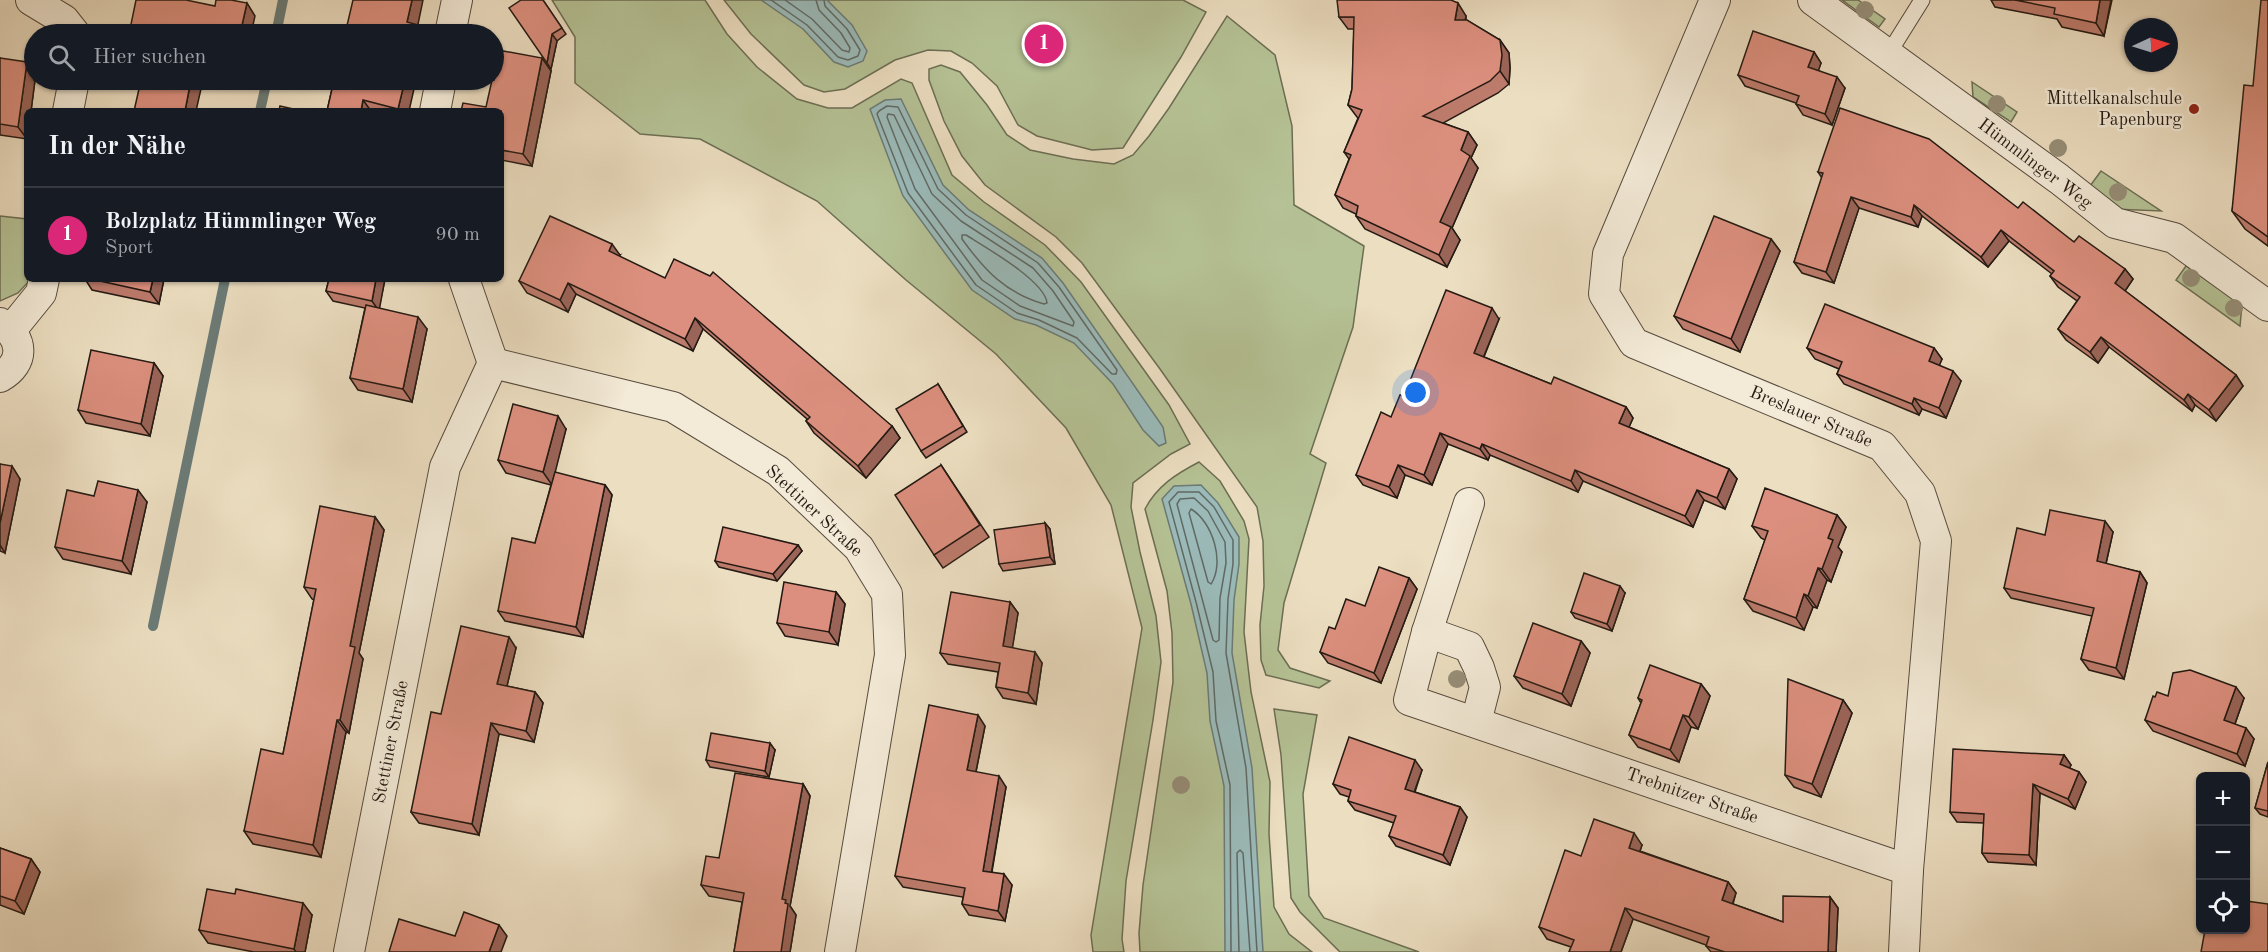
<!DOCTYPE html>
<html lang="de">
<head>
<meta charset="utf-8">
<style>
	:root { --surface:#171b24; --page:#242831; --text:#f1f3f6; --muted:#9ea1a6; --line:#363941; --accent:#db2777 }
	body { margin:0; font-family:"Old Standard TT",serif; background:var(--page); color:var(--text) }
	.controls { position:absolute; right:18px; bottom:18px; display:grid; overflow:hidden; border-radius:9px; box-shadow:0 2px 4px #0004 }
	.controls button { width:54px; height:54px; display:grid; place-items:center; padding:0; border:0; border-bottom:2px solid var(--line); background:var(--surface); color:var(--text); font:30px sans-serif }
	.compass { position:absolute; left:2124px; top:18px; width:54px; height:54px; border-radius:50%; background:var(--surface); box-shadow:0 2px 4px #0004; rotate:86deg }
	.you { position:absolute; left:1416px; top:393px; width:21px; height:21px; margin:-15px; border:4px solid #fff; border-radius:50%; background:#1a73e8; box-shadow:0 0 0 9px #1a73e833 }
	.badge { display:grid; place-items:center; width:39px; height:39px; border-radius:50%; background:var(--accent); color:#fff; font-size:20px; font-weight:700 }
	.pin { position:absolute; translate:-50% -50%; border:3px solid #fff; box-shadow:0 2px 6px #0006 }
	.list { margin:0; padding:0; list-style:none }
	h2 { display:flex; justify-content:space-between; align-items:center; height:78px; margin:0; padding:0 24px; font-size:26px }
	h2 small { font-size:20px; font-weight:400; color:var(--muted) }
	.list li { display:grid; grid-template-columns:39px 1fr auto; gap:18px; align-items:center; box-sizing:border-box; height:96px; padding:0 24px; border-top:2px solid var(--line) }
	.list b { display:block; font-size:22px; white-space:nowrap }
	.list p { margin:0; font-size:20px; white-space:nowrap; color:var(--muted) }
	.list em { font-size:20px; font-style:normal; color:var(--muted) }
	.icon { flex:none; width:33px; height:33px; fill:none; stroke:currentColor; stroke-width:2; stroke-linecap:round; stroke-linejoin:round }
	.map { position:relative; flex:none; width:2268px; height:952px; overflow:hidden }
	.search { position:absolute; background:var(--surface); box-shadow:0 2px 4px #0004; left:24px; top:24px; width:480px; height:66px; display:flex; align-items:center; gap:15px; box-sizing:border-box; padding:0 21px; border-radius:33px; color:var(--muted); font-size:22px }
	.panel { position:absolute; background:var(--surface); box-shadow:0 2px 4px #0004; left:24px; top:108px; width:480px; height:174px; border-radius:9px }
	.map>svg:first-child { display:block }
	.green { fill:#b5c295; stroke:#6c6e54; stroke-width:1.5 }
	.water { fill:#9bbbba; stroke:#6b7b77; stroke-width:1.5 }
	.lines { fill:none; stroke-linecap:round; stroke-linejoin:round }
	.shore { stroke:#606a66; stroke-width:1.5 }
	.stream { stroke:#6b7b77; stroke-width:10 }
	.lane-casing { stroke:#564b3e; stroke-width:17 }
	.street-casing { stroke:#564b3e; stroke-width:32 }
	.lane { stroke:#f3ead7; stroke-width:15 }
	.street { stroke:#f3ead7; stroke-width:30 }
	.tree { fill:#968e77 }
	.wall { fill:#bd7b6c; stroke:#241a13; stroke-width:1.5 }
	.shaded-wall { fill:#9a6458; stroke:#241a13; stroke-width:1.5 }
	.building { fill:#dc8f7e; stroke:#241a13; stroke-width:1.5 }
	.poi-dot { fill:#8f2418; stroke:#f3ead7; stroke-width:2 }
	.labels { text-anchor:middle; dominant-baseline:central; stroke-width:5; stroke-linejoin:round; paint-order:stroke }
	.poi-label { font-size:18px; fill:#241a13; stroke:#f3ead7; text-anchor:end }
	.street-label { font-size:18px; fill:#241a13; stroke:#f3ead7 }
</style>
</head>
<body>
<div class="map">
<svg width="2268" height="952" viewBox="0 0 2268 952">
	<rect width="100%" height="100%" fill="#ecdec1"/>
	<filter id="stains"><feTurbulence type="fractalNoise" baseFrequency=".00333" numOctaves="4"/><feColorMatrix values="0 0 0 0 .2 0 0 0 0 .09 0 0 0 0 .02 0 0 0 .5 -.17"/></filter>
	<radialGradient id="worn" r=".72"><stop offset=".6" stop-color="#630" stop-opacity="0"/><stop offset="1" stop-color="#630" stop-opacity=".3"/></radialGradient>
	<g class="green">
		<polygon points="552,0 705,0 727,34 757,67 797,99 828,108 852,108 901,79 912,83 952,175 984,202 1045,245 1081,282 1169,405 1190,444 1171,454 1133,483 1131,507 1140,552 1156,616 1161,662 1153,720 1126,881 1122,939 1124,952 1093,952 1091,935 1142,628 1111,505 1066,428 996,354 906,280 817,201 700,139 640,134 575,83 575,37"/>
		<polygon points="724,0 1183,0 1206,12 1181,57 1123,148 1092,150 1037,136 1018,125 997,86 972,63 951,51 928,50 895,60 845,89 824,92 804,85 751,34"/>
		<polygon points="1842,0 1858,0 1885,19 1879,27"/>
		<polygon points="1227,16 1275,55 1292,126 1294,205 1364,246 1353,327 1310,454 1326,463 1284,603 1278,650 1290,668 1330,681 1319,688 1266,675 1261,660 1260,625 1264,586 1263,541 1257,507 1160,369 1082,263 1056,237 985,185 962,156 944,121 929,80 929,69 941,65 960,72 987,105 1007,135 1030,150 1073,159 1114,164 1133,155 1149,136 1169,108"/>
		<polygon points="1972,82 2017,112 2011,122 1973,97"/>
		<polygon points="2101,171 2161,211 2112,209 2087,190"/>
		<polygon points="0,216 27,219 27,279 31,279 18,293 0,301"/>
		<polygon points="2186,266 2242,304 2240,326 2176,280"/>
		<path d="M 1199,462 L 1220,481 L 1244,521 L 1249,539 L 1244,632 L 1251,692 L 1270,782 L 1269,834 L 1274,907 L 1289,934 L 1312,952 L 1140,952 L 1139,933 L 1143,885 L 1173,682 L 1172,633 L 1167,591 L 1145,509 C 1157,486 1176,474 1199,462 Z"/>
		<polygon points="1274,709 1317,715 1303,794 1309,896 1324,918 1419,952 1340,952 1300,912 1291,898 1281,755"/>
	</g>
	<g class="water">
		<polygon points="761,0 827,0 852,25 867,51 863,61 848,67 834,62 803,29"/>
		<polygon points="901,99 943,185 969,210 1042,258 1063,283 1163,427 1166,443 1159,446 1143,430 1113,384 1074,343 1036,325 1015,319 972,290 903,196 870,109 885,100"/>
		<polygon points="1201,485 1218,503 1239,537 1239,564 1234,600 1232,653 1252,768 1263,952 1225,952 1224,786 1210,721 1207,673 1191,604 1162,499 1174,486"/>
	</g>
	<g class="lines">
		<g class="shore">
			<polyline points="771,0 807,25 838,57 848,60 858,56 860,50 847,29 825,6 824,0"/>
			<polyline points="785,0 812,19 842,50 849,52 850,48 841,33 819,10 816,0"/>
			<polygon points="887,106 898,107 938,189 966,215 1038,263 1059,287 1117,370 1116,374 1112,374 1077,338 1039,320 1017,313 976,285 908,193 877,114 879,111"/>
			<polygon points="888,114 894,115 932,194 961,221 1033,268 1053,291 1074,322 1073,326 1020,306 982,280 915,189 887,117"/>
			<path d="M 962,235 L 966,235 C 985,247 1045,281 1047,303 L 1044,304 C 1006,293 985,271 962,239 Z"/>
			<polygon points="1194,498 1208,511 1225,542 1226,563 1220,598 1219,640 1216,642 1213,640 1177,504 1180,499"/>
			<path d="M 1191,509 C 1213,522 1225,563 1211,584 L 1208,582 L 1189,513 Z"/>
			<polyline points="1231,952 1230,785 1216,721 1213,672 1196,602 1169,502 1178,492 1199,492 1214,507 1233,540 1233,564 1228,599 1226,653 1246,768 1257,952"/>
			<polyline points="1239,952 1237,853 1240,850 1243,853 1250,952"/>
		</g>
		<g class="stream">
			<polyline points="276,34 283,0"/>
			<polyline points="260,111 267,80"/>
			<polyline points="153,626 225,279"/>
		</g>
		<defs>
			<polyline id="lane" points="1887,56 1922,0"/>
			<g id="street">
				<polyline points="31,0 64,20 75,34"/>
				<polyline points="1715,0 1608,254 1604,294 1634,343 1882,446 1920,493 1936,541 1908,870 1904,952"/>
				<polyline points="1813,0 2059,179 2115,223 2174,238 2268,306"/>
				<polyline points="450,34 457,0"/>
				<polyline points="68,111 74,80"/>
				<polyline points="435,111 441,80"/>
				<polyline points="464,279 493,363"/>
				<path d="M 0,323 C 24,338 25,363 0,377"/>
				<polyline points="11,330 41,293 44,279"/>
				<polyline points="1469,503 1427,632 1409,700 1908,870"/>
				<polyline points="1427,632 1469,647 1479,668 1485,687 1476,722"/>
				<polyline points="349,952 445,467 493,363 673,407 778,471 859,548 887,594 890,655 840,952"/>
			</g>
		</defs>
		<use href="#lane" class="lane-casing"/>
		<use href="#street" class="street-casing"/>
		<use href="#lane" class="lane"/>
		<use href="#street" class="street"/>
	</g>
	<g class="tree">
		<circle cx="1865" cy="10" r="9"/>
		<circle cx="1997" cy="104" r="9"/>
		<circle cx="2058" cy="148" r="9"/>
		<circle cx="2118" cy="192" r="9"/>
		<circle cx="2191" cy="278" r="9"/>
		<circle cx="2234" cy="308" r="9"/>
		<circle cx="1457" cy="679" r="9"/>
		<circle cx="1181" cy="785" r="9"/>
	</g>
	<g class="wall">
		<polygon points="543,0 566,34 557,41 551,69"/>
		<polygon points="1991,0 2112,0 2104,36 2062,27 2057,19 1995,7"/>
		<polygon points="2268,0 2268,246 2245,229 2232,211"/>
		<polygon points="1466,16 1466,20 1500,40 1509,53 1510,68 1509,84 1498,93 1443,123 1468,132 1477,145 1471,158 1478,168 1452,228 1460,240 1447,267 1365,229 1356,216 1356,214 1343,208 1335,195 1349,159 1344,152 1358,118 1357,117 1348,105 1352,89 1354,29 1348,29 1339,17"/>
		<polygon points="1814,52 1821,63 1818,70 1845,88 1832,125 1803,115 1796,104 1796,103 1745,86 1738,75"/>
		<polygon points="0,58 35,80 31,111 27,111 27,139 0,135"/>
		<polygon points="551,71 532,166 501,160 501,111 486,107"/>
		<polygon points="334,80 409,111 327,111"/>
		<polygon points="1818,172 2018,208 2074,242 2125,269 2133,279 2125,291 2236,375 2243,386 2216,421 2195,405 2192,411 2109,347 2098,363 2066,340 2058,329 2077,301 2058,287 2050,276 2052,274 2009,241 1988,267 1922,216 1918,227 1859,208 1834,283 1802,273 1794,262 1822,178"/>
		<polygon points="1771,239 1780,251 1740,352 1683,329 1674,316"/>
		<polygon points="620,255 619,256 892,426 900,438 866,478 814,433 806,421 807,419 703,329 693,351 576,294 568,312 527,293 519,281"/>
		<polygon points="85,279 164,279 159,304 92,290"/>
		<polygon points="329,279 385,279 379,308 427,329 412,402 358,390 350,378 365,308 333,301 326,291"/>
		<polygon points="1499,319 1484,357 1551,384 1626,407 1633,418 1629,427 1729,469 1737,479 1725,509 1704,500 1693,527 1583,481 1578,492 1490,455 1488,460 1448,444 1432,485 1405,475 1397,498 1363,485 1356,475 1404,396"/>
		<polygon points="1807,348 1934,348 1942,359 1939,365 1961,381 1946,418 1922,409 1919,415 1844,384 1837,374 1839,369 1815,359"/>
		<polygon points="154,363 163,376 150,436 86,423 78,410"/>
		<polygon points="938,384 967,432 926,458 921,451"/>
		<polygon points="566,429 554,474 605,485 612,495 583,637 505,621 498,611 535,543 551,485 506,473 498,460"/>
		<polygon points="0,464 20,479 5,553 0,551"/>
		<polygon points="941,465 989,537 943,568 934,555"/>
		<polygon points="94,496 147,502 131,574 63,559 55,547"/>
		<polygon points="1837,515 1846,527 1838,547 1842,552 1831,582 1827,580 1817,608 1813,607 1804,630 1753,611 1744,599 1765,540 1761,538 1752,526"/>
		<polygon points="375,517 384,530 359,653 363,659 349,733 346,732 321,857 253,844 244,831 283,754 314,600 312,599 304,587"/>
		<polygon points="1045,523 1050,529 1055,564 1003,571 999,564"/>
		<polygon points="2113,532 2106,564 2140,572 2147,583 2124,679 2089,670 2081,659 2092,616 2011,598 2004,588 2045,535"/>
		<polygon points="798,545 802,551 777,581 719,567 715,561"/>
		<polygon points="1409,578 1417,589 1381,683 1328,663 1320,652 1335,629 1365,606"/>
		<polygon points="836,592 845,604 838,645 785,636 777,623"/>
		<polygon points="1625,593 1612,631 1575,618 1571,612"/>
		<polygon points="1010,602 1018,613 1012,648 1042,663 1036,704 1003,698 996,687 998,672 948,664 940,653"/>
		<polygon points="1581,641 1590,653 1571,706 1523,688 1514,676"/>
		<polygon points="516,648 507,686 535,692 543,703 534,742 499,734 479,835 419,823 411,812 441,714"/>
		<polygon points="1701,684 1710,696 1698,729 1691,727 1679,762 1638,747 1629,735 1641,703 1638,698"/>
		<polygon points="2168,696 2244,698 2235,724 2254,739 2245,766 2153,731 2145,720 2155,697"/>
		<polygon points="1843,700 1852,713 1821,797 1794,787 1785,775"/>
		<polygon points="985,726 976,772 1006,787 992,872 1012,885 1005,921 969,915 962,904 963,897 903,887 895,876"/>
		<polygon points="775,750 769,777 710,767 706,760"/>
		<polygon points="2064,755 2071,765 2069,768 2079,772 2086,782 2075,809 2040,793 2036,865 1988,862 1982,853 1984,823 1957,822 1950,812"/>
		<polygon points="2268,762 2268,817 2260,814 2255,808"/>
		<polygon points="1422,770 1415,792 1460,807 1467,817 1450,865 1396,846 1389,836 1394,823 1355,810 1348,801 1349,797 1340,794 1333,784"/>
		<polygon points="803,784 810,796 790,906 796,915 790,952 734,952 742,902 709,896 701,885 719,858"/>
		<polygon points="1642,845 1640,851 1728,882 1736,893 1733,904 1783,922 1830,897 1838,908 1836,952 1711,952 1706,946 1706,945 1633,919 1621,952 1569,952 1571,947 1547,939 1539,927 1581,856"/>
		<polygon points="0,848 31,859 40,872 24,914 0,905"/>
		<polygon points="312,915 305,952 254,952 208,943 199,930"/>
	</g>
	<g class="shaded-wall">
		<polygon points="412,0 423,0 416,34 407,22"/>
		<polygon points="2100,0 2111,0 2104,36 2096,23"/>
		<polygon points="247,3 255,16 251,34 240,34"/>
		<polygon points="1458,3 1466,16 1463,33 1455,20"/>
		<polygon points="418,25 425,34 416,34"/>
		<polygon points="552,34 557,41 551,69 547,63"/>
		<polygon points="1500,40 1509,53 1510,68 1509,84 1500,71"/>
		<polygon points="1814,52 1821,63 1816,78 1808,67"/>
		<polygon points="542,58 551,71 532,166 523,154"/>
		<polygon points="27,62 34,72 34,80 35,80 31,111 27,111 27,139 18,127"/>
		<polygon points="1837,77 1845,88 1832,125 1825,114"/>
		<polygon points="191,80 203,80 196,111 185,111"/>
		<polygon points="405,80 416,80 409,111 400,111 398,109"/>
		<polygon points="363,100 371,111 361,111"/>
		<polygon points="1468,132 1477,145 1471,158 1478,168 1452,228 1460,240 1447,267 1439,255 1440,222 1461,150"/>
		<polygon points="1851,197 1859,208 1834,283 1826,272"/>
		<polygon points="1914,205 1922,216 1918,227 1911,217"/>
		<polygon points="2001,230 2009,241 1988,267 1981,257"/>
		<polygon points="1771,239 1780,251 1740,352 1731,339"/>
		<polygon points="612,244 620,255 616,262 609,251"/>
		<polygon points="2125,269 2133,279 2123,294 2115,283"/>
		<polygon points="153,279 164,279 159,304 150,292"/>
		<polygon points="376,279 385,279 379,311 372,301"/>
		<polygon points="568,283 576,294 568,312 560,300"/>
		<polygon points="1492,308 1499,319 1481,363 1474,353"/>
		<polygon points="418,317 427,329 412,402 403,389"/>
		<polygon points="695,318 703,329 693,351 685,339"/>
		<polygon points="2101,337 2109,347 2098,363 2090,352"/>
		<polygon points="1934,348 1942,359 1937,371 1929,361"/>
		<polygon points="154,363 163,376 150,436 141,424"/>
		<polygon points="1953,371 1961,381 1946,418 1939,408"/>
		<polygon points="2236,375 2243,386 2216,421 2209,410"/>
		<polygon points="2188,394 2195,405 2192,411 2184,400"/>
		<polygon points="1914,398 1922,409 1919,415 1912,404"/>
		<polygon points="1626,407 1633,418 1626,434 1619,423"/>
		<polygon points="558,416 566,429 552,485 543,472"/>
		<polygon points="892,426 900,438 866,478 858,466"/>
		<polygon points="1440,433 1448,444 1432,485 1424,475"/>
		<polygon points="1482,444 1490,455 1488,460 1480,449"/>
		<polygon points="1398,465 1405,475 1397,498 1389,487"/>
		<polygon points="12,466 20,479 5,553 0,545 0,523"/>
		<polygon points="1729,469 1737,479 1725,509 1717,498"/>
		<polygon points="1575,470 1583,481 1578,492 1571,481"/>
		<polygon points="605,485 612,495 583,637 576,627"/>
		<polygon points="138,490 147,502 131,574 122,561"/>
		<polygon points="1697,490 1704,500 1693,527 1685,516"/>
		<polygon points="1837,515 1846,527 1838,547 1842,552 1831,582 1822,569 1828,538"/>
		<polygon points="375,517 384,530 359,653 363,659 349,733 340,720 350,646"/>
		<polygon points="2105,521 2113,532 2104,572 2097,561"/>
		<polygon points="1045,523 1050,529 1055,564 1050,557"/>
		<polygon points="798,545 802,551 777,581 773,574"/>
		<polygon points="1818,568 1827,580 1817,608 1808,596"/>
		<polygon points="2140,572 2147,583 2124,679 2116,668"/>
		<polygon points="1409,578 1417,589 1381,683 1374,673"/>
		<polygon points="1620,586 1625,593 1612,631 1607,624"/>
		<polygon points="836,592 845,604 838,645 829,632"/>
		<polygon points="1804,594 1813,607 1804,630 1796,618"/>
		<polygon points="1010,602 1018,613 1011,657 1003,646"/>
		<polygon points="509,637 516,648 505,694 497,684"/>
		<polygon points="1581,641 1590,653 1571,706 1562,694"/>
		<polygon points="1035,652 1042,663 1036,704 1028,693"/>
		<polygon points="1701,684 1710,696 1698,729 1689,717"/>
		<polygon points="2236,687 2244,698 2232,732 2224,720"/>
		<polygon points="535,692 543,703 534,742 526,731"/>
		<polygon points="1843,700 1852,713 1821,797 1812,784"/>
		<polygon points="978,715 985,726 974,781 967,770"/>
		<polygon points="1683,715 1691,727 1679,762 1670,750"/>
		<polygon points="337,720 346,732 321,857 313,845"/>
		<polygon points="491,723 499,734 479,835 472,824"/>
		<polygon points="2246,728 2254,739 2245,766 2237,754"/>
		<polygon points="770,743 775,750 769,777 765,771"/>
		<polygon points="2064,755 2071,765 2067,773 2060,764"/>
		<polygon points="1415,760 1422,770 1412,798 1405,789"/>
		<polygon points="2079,772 2086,782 2075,809 2068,799"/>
		<polygon points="999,776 1006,787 990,881 983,871"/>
		<polygon points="803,784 810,796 790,906 796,915 790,952 781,952 782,899"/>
		<polygon points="2033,784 2040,793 2036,865 2029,855"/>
		<polygon points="1460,807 1467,817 1450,865 1443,855"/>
		<polygon points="1634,833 1642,845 1637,859 1629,848"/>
		<polygon points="31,859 40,872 24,914 15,901"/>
		<polygon points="1004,874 1012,885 1005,921 998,911"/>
		<polygon points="1728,882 1736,893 1730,911 1722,900"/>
		<polygon points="1830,897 1838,908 1836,952 1828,952"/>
		<polygon points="303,903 312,915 305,952 296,952 294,949"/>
		<polygon points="1625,908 1633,919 1621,952 1610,952"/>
		<polygon points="499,925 507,936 501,952 489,952"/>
	</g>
	<g class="building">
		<polygon points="136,0 186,0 215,6 216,0 231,0 247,3 240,34 129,34"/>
		<polygon points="353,0 412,0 407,22 418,25 416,34 345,34"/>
		<polygon points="521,0 543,0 562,28 552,34 547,63 509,8"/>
		<polygon points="1337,0 1451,0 1458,3 1455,20 1467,20 1500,40 1502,55 1500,71 1490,81 1423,116 1468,132 1461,150 1470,156 1440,222 1451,227 1439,255 1356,216 1358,206 1335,195 1351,155 1344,152 1362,110 1348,105 1352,89 1354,17 1339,17"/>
		<polygon points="2015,0 2100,0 2096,23 2054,14 2055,8"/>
		<polygon points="2261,0 2268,0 2268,237 2232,211 2244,85 2253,86"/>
		<polygon points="1753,31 1814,52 1808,67 1837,77 1825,114 1796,104 1799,96 1738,75"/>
		<polygon points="498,50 542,58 523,154 501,150 501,111 461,111 463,103 486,107 492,80 494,80 494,70"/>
		<polygon points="0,58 27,62 18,127 0,124"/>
		<polygon points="141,80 191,80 185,111 134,111"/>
		<polygon points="334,80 405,80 398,109 363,100 361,111 327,111"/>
		<polygon points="280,106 302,111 279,111"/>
		<polygon points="1840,108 1929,139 2018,208 2023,202 2074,242 2079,236 2125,269 2115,283 2236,375 2209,410 2188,394 2184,400 2101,337 2090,352 2058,329 2080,297 2050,276 2054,271 2001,230 1981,257 1914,205 1911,217 1851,197 1826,272 1794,262 1823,173 1818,172"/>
		<polygon points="550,216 612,244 609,251 665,278 674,259 710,276 713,272 892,426 858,466 806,421 810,417 695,318 685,339 568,283 560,300 519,281"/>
		<polygon points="1714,216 1771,239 1731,339 1674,316"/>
		<polygon points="91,279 153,279 150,292"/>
		<polygon points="329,279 376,279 372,301 326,291"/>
		<polygon points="1446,290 1492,308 1474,353 1551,384 1554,377 1626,407 1619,423 1729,469 1717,498 1697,490 1685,516 1575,470 1571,481 1482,444 1480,449 1440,433 1424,475 1398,465 1389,487 1356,475 1381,412 1391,417 1400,395 1404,396"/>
		<polygon points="1825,304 1934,348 1929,361 1953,371 1939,408 1914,398 1912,404 1837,374 1842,362 1807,348"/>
		<polygon points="366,305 418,317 403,389 350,378"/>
		<polygon points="91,350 154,363 141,424 78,410"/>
		<polygon points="938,384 963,426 921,451 896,409"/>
		<polygon points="513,404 558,416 543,472 498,460"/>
		<polygon points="0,464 12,466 0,523"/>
		<polygon points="941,465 980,525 934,555 895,495"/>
		<polygon points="555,472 605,485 576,627 498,611 512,538 535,543"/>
		<polygon points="98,481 138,490 122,561 55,547 67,490 94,496"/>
		<polygon points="1765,488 1837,515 1828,538 1833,540 1822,569 1818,568 1808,596 1804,594 1796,618 1744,599 1768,531 1752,526"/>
		<polygon points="320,506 375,517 350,646 355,647 340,720 337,720 313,845 244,831 261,749 283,754 316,589 304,587"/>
		<polygon points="2050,510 2105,521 2097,561 2140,572 2116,668 2081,659 2094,608 2004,588 2017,528 2045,535"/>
		<polygon points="1045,523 1050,557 999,564 994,530"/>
		<polygon points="723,527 798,545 773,574 715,561"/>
		<polygon points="1379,567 1409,578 1374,673 1320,652 1329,627 1335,629 1346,599 1365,606"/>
		<polygon points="1584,573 1620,586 1607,624 1571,612"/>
		<polygon points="784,582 836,592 829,632 777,623"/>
		<polygon points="951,592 1010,602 1003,646 1035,652 1028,693 996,687 1000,663 940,653"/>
		<polygon points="1533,623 1581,641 1562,694 1514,676"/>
		<polygon points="461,626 509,637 497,684 535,692 526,731 491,723 472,824 411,812 431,712 441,714"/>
		<polygon points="1650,665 1701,684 1689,717 1683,715 1670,750 1629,735 1642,700 1638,698"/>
		<polygon points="2190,670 2236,687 2224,720 2246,728 2237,754 2145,720 2153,696 2155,697 2157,692 2168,696 2173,673"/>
		<polygon points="1788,679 1843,700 1812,784 1785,775"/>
		<polygon points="929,705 978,715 967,770 999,776 983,871 1004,874 998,911 962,904 965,888 895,876"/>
		<polygon points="711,733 770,743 765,771 706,760"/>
		<polygon points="1349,737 1415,760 1405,789 1460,807 1443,855 1389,836 1396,816 1348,801 1351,790 1333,784"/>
		<polygon points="1953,749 2064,755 2060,764 2079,772 2068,799 2033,784 2029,855 1982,853 1984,814 1950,812"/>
		<polygon points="2268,762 2268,811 2255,808"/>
		<polygon points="735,773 803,784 782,899 786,900 785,903 788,904 781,952 734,952 744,893 701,885 706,856 719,858"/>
		<polygon points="1594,819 1634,833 1629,848 1728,882 1722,900 1783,922 1783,896 1830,897 1828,952 1725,952 1706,946 1709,937 1625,908 1610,952 1569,952 1574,940 1539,927 1565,850 1581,856"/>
		<polygon points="0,848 31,859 15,901 0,896"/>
		<polygon points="207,889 235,894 236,889 303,903 294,949 199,930"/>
		<polygon points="2246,901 2268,904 2268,952 2201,952 2205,930 2246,930"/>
		<polygon points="464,912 499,925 489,952 389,952 399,919 455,936"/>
	</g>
	<circle class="poi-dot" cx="2194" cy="109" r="6"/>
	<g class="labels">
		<g class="poi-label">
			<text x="2182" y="99">Mittelkanalschule<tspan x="2182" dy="21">Papenburg</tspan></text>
		</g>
		<g class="street-label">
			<text transform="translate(2035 164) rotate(37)">Hümmlinger Weg</text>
			<text transform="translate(1811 417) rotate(23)">Breslauer Straße</text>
			<text transform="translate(814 511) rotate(43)">Stettiner Straße</text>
			<text transform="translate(391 742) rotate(-79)">Stettiner Straße</text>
			<text transform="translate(1692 796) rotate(19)">Trebnitzer Straße</text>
		</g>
	</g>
	<rect width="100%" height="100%" filter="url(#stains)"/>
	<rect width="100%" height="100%" fill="url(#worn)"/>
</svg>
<div class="controls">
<button>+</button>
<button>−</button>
<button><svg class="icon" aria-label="locate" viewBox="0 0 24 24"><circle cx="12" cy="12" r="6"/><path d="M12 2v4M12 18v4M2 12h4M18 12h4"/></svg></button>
</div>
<svg class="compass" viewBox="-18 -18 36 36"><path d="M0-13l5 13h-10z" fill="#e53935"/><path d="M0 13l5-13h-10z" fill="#9ea1a6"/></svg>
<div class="you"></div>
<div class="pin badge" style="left:1044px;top:44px">1</div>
<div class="search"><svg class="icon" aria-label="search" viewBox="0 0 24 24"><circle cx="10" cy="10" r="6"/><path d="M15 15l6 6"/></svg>Hier suchen</div>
<section class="panel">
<h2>In der Nähe<small></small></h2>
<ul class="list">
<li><span class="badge">1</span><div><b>Bolzplatz Hümmlinger Weg</b><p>Sport</p></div><em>90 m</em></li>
</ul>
</section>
</div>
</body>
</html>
